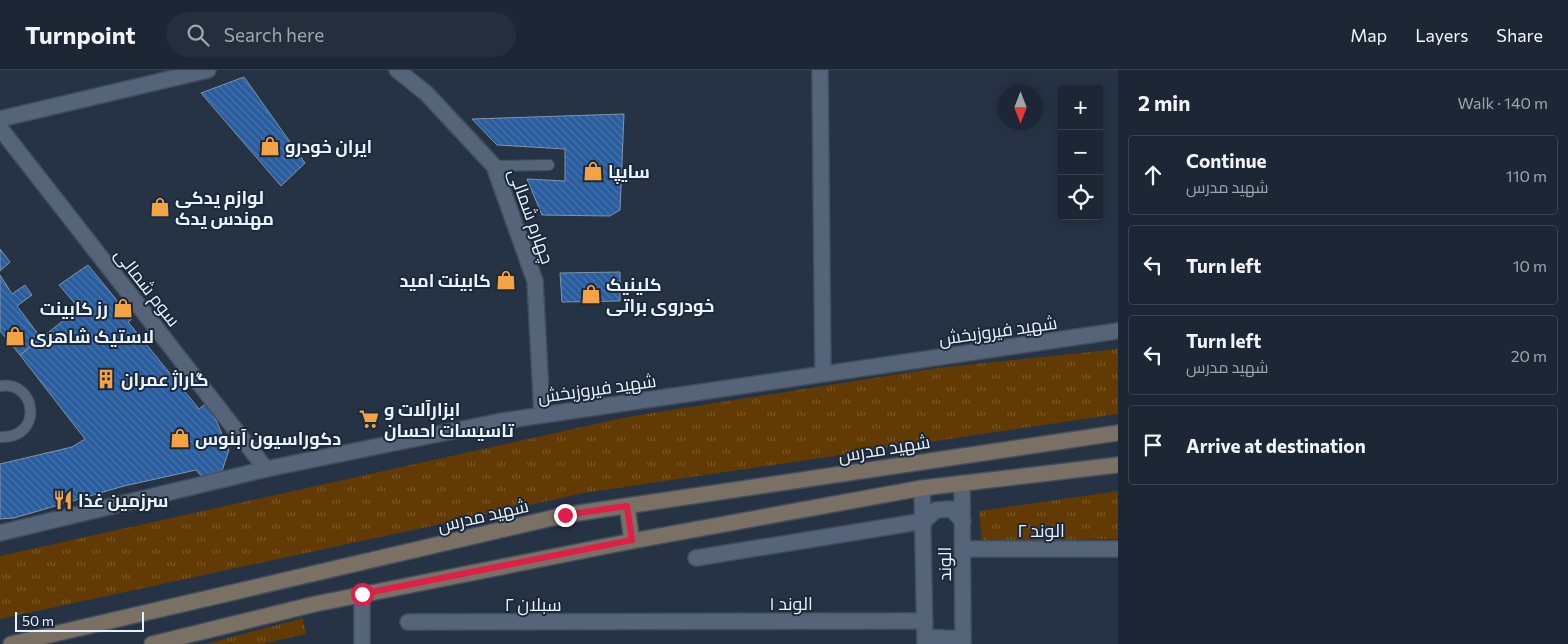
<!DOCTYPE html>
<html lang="en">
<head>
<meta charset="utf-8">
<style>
	:root { --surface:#1c2634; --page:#252e3c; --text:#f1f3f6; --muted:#a0a5ac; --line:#3a434f }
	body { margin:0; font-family:Commissioner,Cairo,sans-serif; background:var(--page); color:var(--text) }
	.controls { position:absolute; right:15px; top:15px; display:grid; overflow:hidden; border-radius:5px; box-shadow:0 2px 12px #0003 }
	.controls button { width:45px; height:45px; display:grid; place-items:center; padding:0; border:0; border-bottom:1px solid var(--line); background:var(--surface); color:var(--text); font:25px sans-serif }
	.compass { position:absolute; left:998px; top:15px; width:45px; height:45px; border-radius:50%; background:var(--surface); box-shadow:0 2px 12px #0003; rotate:180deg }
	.scale { position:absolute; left:15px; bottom:12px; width:129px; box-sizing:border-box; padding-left:5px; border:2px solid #e9f1fd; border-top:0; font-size:14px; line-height:18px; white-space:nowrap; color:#e9f1fd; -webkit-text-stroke:4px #1c293a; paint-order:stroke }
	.stop { position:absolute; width:15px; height:15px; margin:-11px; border:4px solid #e11d48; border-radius:50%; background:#fff }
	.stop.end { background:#e11d48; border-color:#fff; box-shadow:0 1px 5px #0008 }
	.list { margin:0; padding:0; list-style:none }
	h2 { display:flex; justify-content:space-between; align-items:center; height:65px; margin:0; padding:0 20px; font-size:21px }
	h2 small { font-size:16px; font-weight:400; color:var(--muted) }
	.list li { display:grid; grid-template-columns:32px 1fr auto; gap:15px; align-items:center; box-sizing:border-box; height:80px; margin:0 10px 10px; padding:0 10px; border:1px solid var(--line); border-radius:5px }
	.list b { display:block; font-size:19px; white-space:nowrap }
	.list p { margin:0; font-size:16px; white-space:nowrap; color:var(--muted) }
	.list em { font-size:16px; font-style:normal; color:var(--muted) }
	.icon { flex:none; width:28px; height:28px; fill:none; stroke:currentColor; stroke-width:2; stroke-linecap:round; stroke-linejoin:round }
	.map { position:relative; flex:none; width:1118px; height:574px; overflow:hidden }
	header { display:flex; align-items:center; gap:30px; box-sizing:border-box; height:70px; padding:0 25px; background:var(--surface); border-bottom:1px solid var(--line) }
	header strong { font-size:24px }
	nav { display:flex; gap:28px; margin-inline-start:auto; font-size:18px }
	.search { width:350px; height:45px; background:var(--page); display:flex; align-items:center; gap:12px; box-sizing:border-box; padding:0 18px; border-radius:28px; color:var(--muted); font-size:19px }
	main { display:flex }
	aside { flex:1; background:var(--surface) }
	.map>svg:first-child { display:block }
	.grass { fill:url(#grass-tufts) }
	.building { fill:url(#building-back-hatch); stroke:#8393a8 }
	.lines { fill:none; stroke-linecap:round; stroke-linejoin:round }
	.service-casing { stroke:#434e5d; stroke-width:12 }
	.minor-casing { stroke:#434e5d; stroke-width:18 }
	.tertiary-casing { stroke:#434e5d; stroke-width:18 }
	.secondary-casing { stroke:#434e5d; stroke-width:18 }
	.service { stroke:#556478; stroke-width:10 }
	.minor { stroke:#556478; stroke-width:15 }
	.tertiary { stroke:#556478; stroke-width:15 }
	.secondary { stroke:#7a7064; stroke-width:15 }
	.route { stroke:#e11d48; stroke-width:6 }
	.labels { text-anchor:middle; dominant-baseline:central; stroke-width:4; stroke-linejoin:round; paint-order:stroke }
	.poi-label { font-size:18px; font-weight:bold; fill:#e9f1fd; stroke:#1c293a; text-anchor:start }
	.street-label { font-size:18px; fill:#e9f1fd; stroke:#1c293a }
</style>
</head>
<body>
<header>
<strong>Turnpoint</strong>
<div class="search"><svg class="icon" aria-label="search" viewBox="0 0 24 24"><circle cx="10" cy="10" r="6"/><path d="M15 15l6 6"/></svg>Search here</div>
<nav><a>Map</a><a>Layers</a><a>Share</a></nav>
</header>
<main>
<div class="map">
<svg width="1118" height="574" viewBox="0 0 1118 574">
	<defs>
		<pattern id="grass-tufts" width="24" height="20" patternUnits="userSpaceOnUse" patternTransform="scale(1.25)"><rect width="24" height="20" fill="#623a03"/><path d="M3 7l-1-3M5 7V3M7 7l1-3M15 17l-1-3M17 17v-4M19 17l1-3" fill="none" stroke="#785729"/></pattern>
		<pattern id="building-back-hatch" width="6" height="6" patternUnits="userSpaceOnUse" patternTransform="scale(1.25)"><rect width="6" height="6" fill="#295d9e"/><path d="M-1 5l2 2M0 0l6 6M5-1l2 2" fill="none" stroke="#4875ac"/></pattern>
	</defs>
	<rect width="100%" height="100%" fill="#263345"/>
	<g class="grass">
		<polygon points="1118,279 1118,344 584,423 0,549 0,486 627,347 937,298"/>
		<polygon points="1118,421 1118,469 982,471 979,441"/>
		<polygon points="303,548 306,564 262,574 206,574"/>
	</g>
	<g class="building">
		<polygon points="244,7 305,93 281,116 201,23"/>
		<polygon points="624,44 620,140 610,146 542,145 527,109 565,111 565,79 497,75 472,49"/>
		<polygon points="0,179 10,192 0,201"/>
		<polygon points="88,195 132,249 128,252 199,339 208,332 229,380 222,401 201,406 196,400 124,416 14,448 0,449 0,394 72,377 85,369 20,285 79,238 59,215"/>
		<polygon points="620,202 620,231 562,232 560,203"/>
		<polygon points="0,205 12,224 25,215 32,225 17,236 41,268 20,285 0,261"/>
	</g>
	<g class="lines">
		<defs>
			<g id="service">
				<polyline points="494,96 549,95"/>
				<path d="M 0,316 C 37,310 44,369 0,367"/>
			</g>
			<g id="minor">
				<polyline points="397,0 426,23 494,96 535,211 542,345"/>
				<polyline points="820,0 823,304"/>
				<polyline points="0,49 208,0"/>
				<polyline points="0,58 266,399"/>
				<polyline points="963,479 1118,479"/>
				<polyline points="696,488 924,451"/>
				<polyline points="362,524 362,574"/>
				<polyline points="408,552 925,551"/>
			</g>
			<g id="tertiary">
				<polyline points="962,413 963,574"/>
				<polyline points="922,418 925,574"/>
				<polyline points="924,451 936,440 951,439 963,451"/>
				<polyline points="0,463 266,399 502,351 1118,261"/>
				<polyline points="925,567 963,569"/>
			</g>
			<g id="secondary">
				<polyline points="627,436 632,471"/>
				<polyline points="11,574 565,445 1118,363"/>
				<polyline points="152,574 315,534 632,471 922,418 1118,395"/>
			</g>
		</defs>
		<use href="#service" class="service-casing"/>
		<use href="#minor" class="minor-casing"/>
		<use href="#tertiary" class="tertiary-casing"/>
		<use href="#secondary" class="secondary-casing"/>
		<use href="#service" class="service"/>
		<use href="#minor" class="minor"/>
		<use href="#tertiary" class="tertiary"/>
		<use href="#secondary" class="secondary"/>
	</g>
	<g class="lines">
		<polyline class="route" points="362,524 632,470 627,436 565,445"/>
	</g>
	<defs>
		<symbol id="shop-bare" viewBox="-9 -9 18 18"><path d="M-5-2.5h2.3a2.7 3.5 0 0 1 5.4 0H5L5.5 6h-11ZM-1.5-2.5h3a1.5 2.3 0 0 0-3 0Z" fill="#f4a344" stroke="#1c293a" stroke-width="2.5" paint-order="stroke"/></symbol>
		<symbol id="building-bare" viewBox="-9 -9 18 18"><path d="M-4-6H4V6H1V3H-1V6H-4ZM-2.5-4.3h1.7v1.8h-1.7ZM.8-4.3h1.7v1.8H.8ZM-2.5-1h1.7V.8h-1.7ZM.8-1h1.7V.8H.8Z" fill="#f4a344" stroke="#1c293a" stroke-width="2.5" paint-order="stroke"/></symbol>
		<symbol id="supermarket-bare" viewBox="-9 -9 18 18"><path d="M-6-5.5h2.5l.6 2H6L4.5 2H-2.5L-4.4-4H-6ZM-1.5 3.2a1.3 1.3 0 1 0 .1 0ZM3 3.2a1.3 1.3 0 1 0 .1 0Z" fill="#f4a344" stroke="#1c293a" stroke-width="2.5" paint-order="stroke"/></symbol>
		<symbol id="restaurant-bare" viewBox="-9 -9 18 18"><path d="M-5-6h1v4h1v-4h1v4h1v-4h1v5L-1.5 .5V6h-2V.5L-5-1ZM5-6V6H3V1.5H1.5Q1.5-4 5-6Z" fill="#f4a344" stroke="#1c293a" stroke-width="2.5" paint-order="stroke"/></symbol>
	</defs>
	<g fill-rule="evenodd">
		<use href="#shop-bare" x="256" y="62" width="28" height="28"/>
		<use href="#shop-bare" x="579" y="87" width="28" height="28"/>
		<use href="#shop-bare" x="146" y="123" width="28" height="28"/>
		<use href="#shop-bare" x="492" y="196" width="28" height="28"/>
		<use href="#shop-bare" x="577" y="210" width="28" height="28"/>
		<use href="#shop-bare" x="109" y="224" width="28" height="28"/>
		<use href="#shop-bare" x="1" y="252" width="28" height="28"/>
		<use href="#building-bare" x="92" y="295" width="28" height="28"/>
		<use href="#supermarket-bare" x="355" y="335" width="28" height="28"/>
		<use href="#shop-bare" x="166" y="354" width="28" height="28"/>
		<use href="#restaurant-bare" x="49" y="416" width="28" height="28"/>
	</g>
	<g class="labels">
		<g class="poi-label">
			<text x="285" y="76">ایران خودرو</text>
			<text x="608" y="101">سایپا</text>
			<text x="175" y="127">لوازم یدکی<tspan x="175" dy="21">مهندس یدک</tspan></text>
			<text x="491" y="210" text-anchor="end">کابینت امید</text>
			<text x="606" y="214">کلینیک<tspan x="606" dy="21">خودروی براتی</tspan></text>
			<text x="108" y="238" text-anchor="end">رز کابینت</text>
			<text x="30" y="266">لاستیک شاهری</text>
			<text x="121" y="309">گاراژ عمران</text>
			<text x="384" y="339">ابزارآلات و<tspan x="384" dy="21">تاسیسات احسان</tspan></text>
			<text x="195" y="368">دکوراسیون آبنوس</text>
			<text x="78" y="430">سرزمین غذا</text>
		</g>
		<g class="street-label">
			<text transform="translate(532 146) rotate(70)">چهارم شمالی</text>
			<text transform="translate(148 217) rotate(52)">سوم شمالی</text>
			<text transform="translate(998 260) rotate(-8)">شهید فیروزبخش</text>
			<text transform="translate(597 318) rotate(-8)">شهید فیروزبخش</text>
			<text transform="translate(884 378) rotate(-9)">شهید مدرس</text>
			<text transform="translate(483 445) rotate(-13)">شهید مدرس</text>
			<text x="1041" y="460">الوند ۲</text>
			<text transform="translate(944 494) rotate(-90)">الوند</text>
			<text x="791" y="533">الوند ۱</text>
			<text x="533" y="534">سبلان ۲</text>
		</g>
	</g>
</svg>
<div class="controls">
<button>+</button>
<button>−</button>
<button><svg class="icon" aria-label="locate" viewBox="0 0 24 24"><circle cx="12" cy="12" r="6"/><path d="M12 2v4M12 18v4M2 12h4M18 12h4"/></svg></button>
</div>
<svg class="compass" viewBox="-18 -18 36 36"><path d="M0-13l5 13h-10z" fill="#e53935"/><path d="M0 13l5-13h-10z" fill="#a0a5ac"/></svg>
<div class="scale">50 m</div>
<div class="stop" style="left:362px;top:524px"></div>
<div class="stop end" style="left:565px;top:445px"></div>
</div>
<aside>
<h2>2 min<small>Walk · 140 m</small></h2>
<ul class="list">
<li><svg class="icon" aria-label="ahead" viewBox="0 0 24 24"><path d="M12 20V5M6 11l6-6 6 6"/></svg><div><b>Continue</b><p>شهید مدرس</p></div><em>110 m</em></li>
<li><svg class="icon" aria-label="left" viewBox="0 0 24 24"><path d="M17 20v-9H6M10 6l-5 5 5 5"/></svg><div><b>Turn left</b></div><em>10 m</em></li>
<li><svg class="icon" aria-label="left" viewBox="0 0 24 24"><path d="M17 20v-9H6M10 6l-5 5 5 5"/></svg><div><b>Turn left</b><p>شهید مدرس</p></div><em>20 m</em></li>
<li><svg class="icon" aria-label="arrive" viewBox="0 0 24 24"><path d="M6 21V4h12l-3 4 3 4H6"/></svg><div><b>Arrive at destination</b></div></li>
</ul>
</aside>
</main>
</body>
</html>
